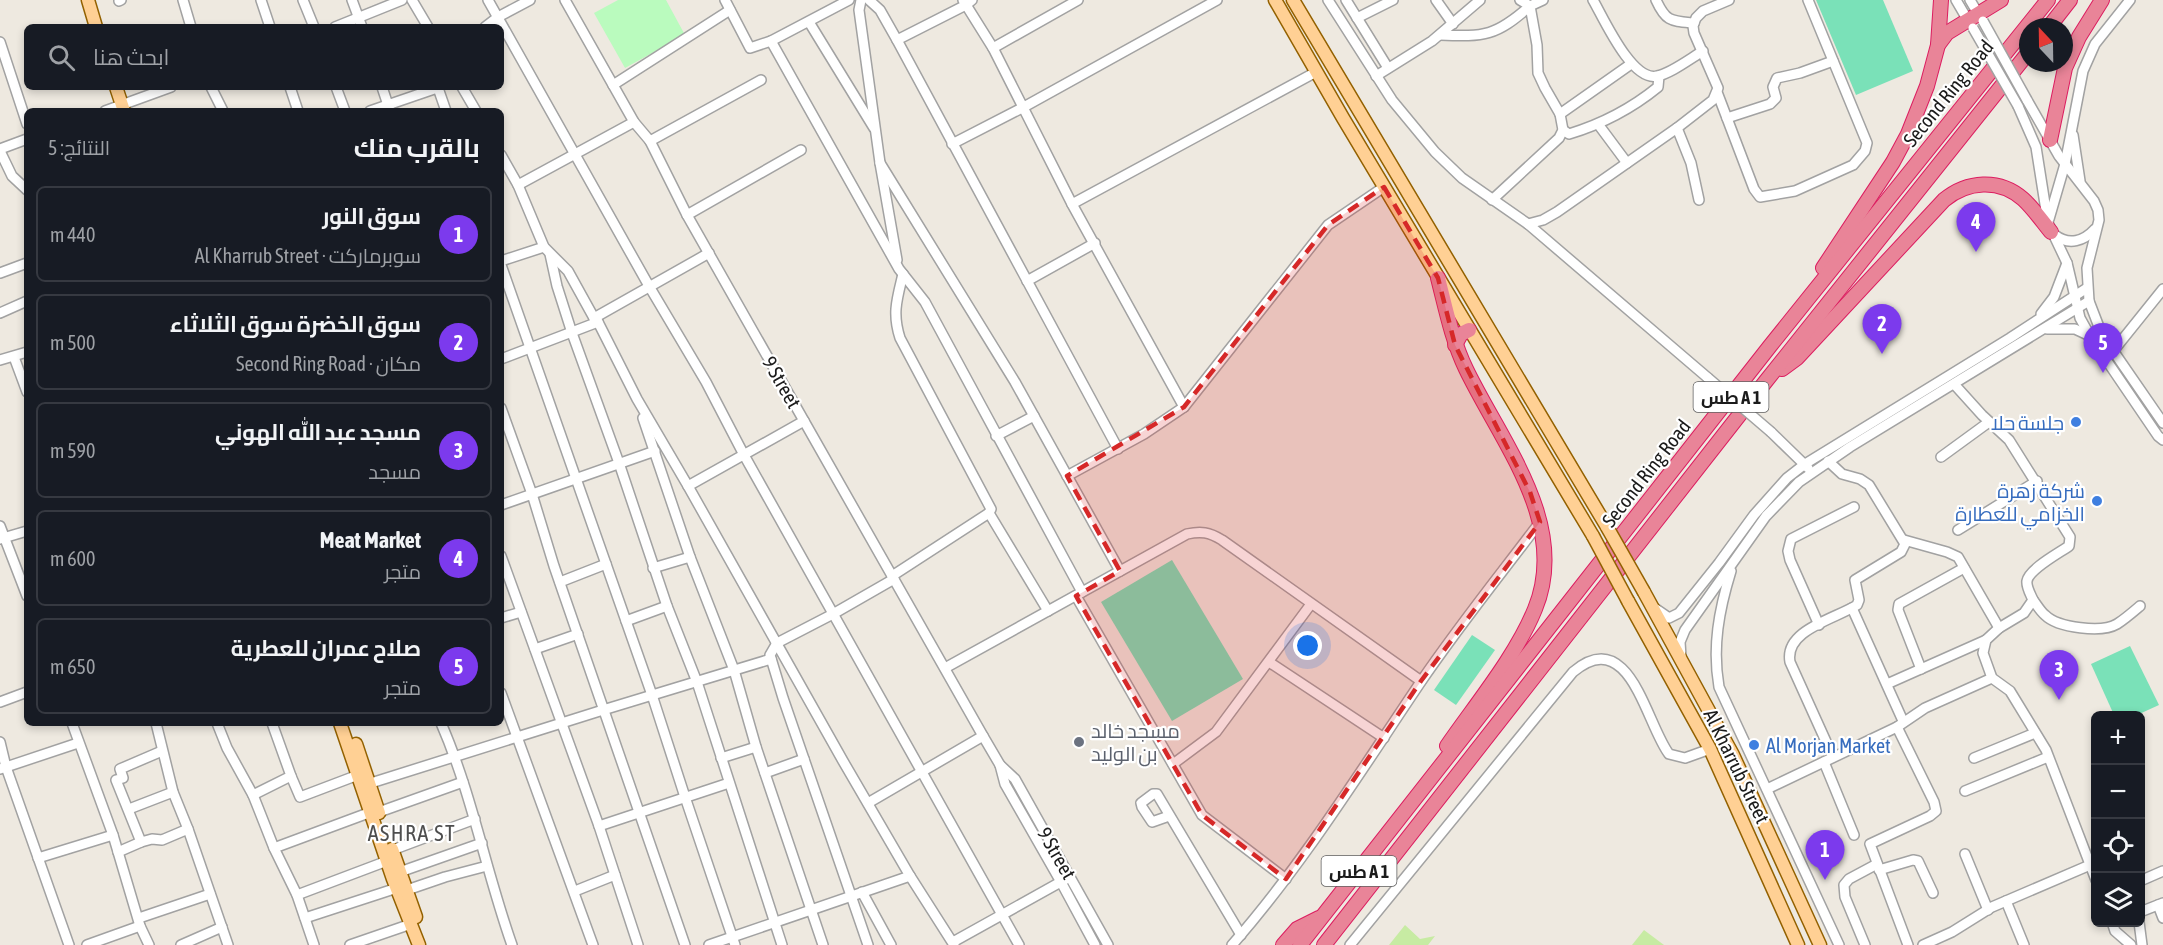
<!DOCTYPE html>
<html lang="ar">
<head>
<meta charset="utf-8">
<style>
	:root { --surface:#171b24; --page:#242831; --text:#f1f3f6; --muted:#9ea1a6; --line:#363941; --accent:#7c3aed }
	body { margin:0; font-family:"Asap Condensed",Cairo,sans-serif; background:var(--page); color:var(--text); direction:rtl }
	.controls { position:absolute; right:18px; bottom:18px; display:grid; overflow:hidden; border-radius:9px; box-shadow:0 3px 9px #0003 }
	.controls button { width:54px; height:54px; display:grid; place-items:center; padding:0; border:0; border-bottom:2px solid var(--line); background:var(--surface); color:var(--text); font:30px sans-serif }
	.compass { position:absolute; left:2019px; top:18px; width:54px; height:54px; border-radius:50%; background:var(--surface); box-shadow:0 3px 9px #0003; rotate:338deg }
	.you { position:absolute; left:1308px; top:646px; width:21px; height:21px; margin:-15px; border:4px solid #fff; border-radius:50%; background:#1a73e8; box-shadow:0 0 0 9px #1a73e833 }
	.badge { display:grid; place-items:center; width:39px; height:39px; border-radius:50%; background:var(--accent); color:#fff; font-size:20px; font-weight:700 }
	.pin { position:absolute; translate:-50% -50px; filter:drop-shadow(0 2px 3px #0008) }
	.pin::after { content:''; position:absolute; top:32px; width:21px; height:18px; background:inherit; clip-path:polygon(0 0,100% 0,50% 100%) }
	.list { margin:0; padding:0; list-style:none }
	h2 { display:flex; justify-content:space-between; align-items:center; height:78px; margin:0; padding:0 24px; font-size:26px }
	h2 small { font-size:20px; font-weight:400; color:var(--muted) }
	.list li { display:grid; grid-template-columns:39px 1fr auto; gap:18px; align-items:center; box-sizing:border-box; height:96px; margin:0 12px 12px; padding:0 12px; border:2px solid var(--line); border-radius:9px }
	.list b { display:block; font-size:22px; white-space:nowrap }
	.list p { margin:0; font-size:20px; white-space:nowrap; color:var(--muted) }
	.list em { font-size:20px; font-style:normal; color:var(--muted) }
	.icon { flex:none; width:33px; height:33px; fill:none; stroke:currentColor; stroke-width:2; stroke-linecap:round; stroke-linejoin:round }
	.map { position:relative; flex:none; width:2163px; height:945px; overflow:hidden; direction:ltr }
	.search { position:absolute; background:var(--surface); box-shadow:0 3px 9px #0003; left:24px; top:24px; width:480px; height:66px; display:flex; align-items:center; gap:15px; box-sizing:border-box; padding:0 21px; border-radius:9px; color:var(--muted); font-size:22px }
	.panel { position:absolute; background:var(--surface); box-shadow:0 3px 9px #0003; left:24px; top:108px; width:480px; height:618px; border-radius:9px; direction:rtl }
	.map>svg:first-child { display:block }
	.grass { fill:#c7eba3 }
	.park { fill:#bafbbe }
	.pitch { fill:#7ae1b8 }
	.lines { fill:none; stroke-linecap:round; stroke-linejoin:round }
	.minor-casing { stroke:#a2a2a2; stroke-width:12 }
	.major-casing { stroke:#936100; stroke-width:15 }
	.highway-casing { stroke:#dc1d60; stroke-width:16 }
	.minor { stroke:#fff; stroke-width:9 }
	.major { stroke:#ffd094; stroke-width:12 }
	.highway { stroke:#e98498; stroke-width:14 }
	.minor-bridge-casing { stroke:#a2a2a2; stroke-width:12; stroke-linecap:butt }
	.major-bridge-casing { stroke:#936100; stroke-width:15; stroke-linecap:butt }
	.minor-bridge { stroke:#fff; stroke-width:9 }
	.major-bridge { stroke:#ffd094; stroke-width:12 }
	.marked { fill:#d62828; fill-opacity:0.2; stroke:#d62828; stroke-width:4.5; stroke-dasharray:12 8; stroke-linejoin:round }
	.shop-dot { fill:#3f7fe0; stroke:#fff; stroke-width:2 }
	.worship-dot { fill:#6b7280; stroke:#fff; stroke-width:2 }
	.labels { text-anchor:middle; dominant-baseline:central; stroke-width:4.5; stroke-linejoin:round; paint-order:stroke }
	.shield { fill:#fff; stroke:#5f5f5f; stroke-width:1.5 }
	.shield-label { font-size:18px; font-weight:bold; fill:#1b1b1b }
	.street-label { font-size:20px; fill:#1b1b1b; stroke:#fff }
	.shop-label { font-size:20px; fill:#366cbe; stroke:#fff; text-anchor:end }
	.worship-label { font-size:20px; fill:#5b616d; stroke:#fff; text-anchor:start }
	.quarter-label { font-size:22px; letter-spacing:1.5px; fill:#4e4e4e; stroke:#fff }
</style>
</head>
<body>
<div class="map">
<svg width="2163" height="945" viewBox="0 0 2163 945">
	<rect width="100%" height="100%" fill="#eee9e0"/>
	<g class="grass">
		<polygon points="1405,925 1420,939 1435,936 1428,945 1389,945"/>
		<polygon points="1644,930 1664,945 1632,945"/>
	</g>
	<polygon class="park" points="618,0 666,0 685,35 625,68 594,13"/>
	<g class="pitch">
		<polygon points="1816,0 1883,0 1913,71 1856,95"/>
		<polygon points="1172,560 1243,679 1172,721 1101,602"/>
		<polygon points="1472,635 1495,650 1456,705 1434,690"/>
		<polygon points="2130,646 2159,705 2137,715 2114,715 2091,664"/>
	</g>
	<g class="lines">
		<defs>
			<g id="minor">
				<polyline points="183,0 191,27"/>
				<polyline points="261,0 270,27"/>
				<polyline points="303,0 314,27"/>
				<polyline points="352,0 362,27"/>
				<polyline points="412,0 428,27"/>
				<polyline points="488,0 649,286 706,382 744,455 1019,945"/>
				<polyline points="565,0 634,122 650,141 687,215 983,736 1000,765 1015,779 1108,945"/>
				<polyline points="725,0 750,48 771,41 849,0"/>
				<polyline points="861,0 859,10 880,163 897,260"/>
				<polyline points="869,0 880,10 897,40 1118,449"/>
				<polyline points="963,0 993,48 1072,204 1184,407"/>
				<polyline points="1328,0 1392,100 1435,152 1462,178 1528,224 1708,378"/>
				<polyline points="1346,0 1388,68"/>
				<polyline points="1436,0 1453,24"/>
				<polyline points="1520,0 1530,6 1543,0"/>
				<path d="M 1593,0 C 1604,19 1632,82 1657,76 C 1670,74 1691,58 1703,51"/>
				<path d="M 1656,0 C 1666,22 1671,21 1694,23"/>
				<polyline points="1956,0 1970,24"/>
				<polyline points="1970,0 1980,17"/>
				<polyline points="119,1 121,0"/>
				<polyline points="1530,6 1537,45 1538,73 1545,88 1560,114"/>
				<polyline points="1357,18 1393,0"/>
				<polyline points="809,22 874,128"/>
				<polyline points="335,27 402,0"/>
				<polyline points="485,27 498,17 530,0"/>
				<path d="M 1440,35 C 1485,37 1496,36 1530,6"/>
				<polyline points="897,40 966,5 972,0"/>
				<polyline points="771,41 899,269 925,302 1082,592"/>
				<polyline points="0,42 27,124"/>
				<polyline points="993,48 1078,0"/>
				<polyline points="1376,76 1432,41 1480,0"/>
				<polyline points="613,85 730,10"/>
				<polyline points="211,87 223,111"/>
				<polyline points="290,87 298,111"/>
				<polyline points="336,87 345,111"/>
				<polyline points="382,87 390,111"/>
				<polyline points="462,87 476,111"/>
				<polyline points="438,88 446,111"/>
				<polyline points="1717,92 1754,189 1760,197 1795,191 1853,165 1865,151 1867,143 1808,0"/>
				<polyline points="2027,100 2059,156 2094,201 2098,210 2099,220 2087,268 2089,301 2099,327 2114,352 2163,423"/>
				<polyline points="2018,106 2036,147 2048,223 2067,263 2080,318 2090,336 2158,436 2163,440"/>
				<polyline points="105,111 171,87"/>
				<polyline points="370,111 440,87"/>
				<polyline points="1727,118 1770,104 1776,98 1773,87 1777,78 1800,73 1833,61"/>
				<polyline points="1598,124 1627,163"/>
				<polyline points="1677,128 1691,163 1699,200"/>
				<path d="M 1563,130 L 1569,134 C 1602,124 1631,109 1658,87 L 1659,76"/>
				<polyline points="2073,135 2080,181"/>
				<polyline points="650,141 761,80"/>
				<polyline points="952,144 1022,108 1217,0"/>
				<polyline points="0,149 27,139"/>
				<polyline points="0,151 12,176 27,190"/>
				<polyline points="501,155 518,185 544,247 568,271 594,318 598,322 637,399 688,486 843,761 910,876 954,945"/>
				<polyline points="880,163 1015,382 1120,571"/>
				<polyline points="518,185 634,122"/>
				<polyline points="1492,200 1559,138 1563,130 1560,114 1631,64"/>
				<polyline points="1072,204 1316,72"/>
				<polyline points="687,215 801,150"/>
				<polyline points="2049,219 2065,164 2083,71 2095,44 2130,0"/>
				<polyline points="1528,224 1543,220 1557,212 1677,128 1713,100 1718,88 1694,33 1693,26 1696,18 1703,11 1729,0"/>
				<path d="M 2055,235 C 2069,246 2084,241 2095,229"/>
				<polyline points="550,254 557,286 572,333 619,463 667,606 697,682 782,945"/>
				<polyline points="501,261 544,247"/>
				<polyline points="501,265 652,695 685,797 735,945"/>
				<polyline points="0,273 27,263"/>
				<path d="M 903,274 C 897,299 892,313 900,338 L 991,509 L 989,513 L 1048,611"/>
				<polyline points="1027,281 1095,243"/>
				<polyline points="0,313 27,301"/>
				<polyline points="2041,314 2054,297 2067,263"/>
				<polyline points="594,318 709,253"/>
				<polyline points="2047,329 2075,329 2090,336"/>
				<polyline points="2110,355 2163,289"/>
				<polyline points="14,357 27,392"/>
				<polyline points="501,359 598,322"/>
				<polyline points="0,360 27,352"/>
				<path d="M 1954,384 L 1982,415 L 2009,440 L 2070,537 L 2069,546 C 2059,553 2029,569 2027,581 C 2026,587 2031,595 2033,600 L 2024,613 L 1999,628 L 1986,640 L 1983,653 L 1992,678 L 2010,691 L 2046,750 L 2096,880"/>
				<polyline points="501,408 532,494 554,566 685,945"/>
				<polyline points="643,418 690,557 734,670 756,747 823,945"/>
				<polyline points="1771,432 1808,468"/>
				<polyline points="996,436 1034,416"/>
				<polyline points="1941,457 1989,422"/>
				<path d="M 1828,461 L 1842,474 L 1860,479 L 1869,485 L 1905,544 L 1901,552 L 1855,580 L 1859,600 L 1857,605 C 1835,619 1784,630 1790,662 L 1833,757"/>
				<polyline points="1067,476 1144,434 1184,407 1328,225 1384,187"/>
				<polyline points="688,486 804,421"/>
				<polyline points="501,505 655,451"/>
				<polyline points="0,526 27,596"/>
				<polyline points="1958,530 2037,481"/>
				<polyline points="0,539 27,531"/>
				<polyline points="1904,540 1947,552 1958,557 1999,628"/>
				<polyline points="501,556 599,826 638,945"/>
				<polyline points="653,568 690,557"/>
				<path d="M 1731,571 C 1719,610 1712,647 1719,687 L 1839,945"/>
				<polyline points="892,576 989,513"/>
				<polyline points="560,582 606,564"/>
				<polyline points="1076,596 1202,815 1286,879"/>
				<path d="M 2033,600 C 2037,605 2040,611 2045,615 C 2058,628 2102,633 2117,624 C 2125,619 2133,612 2140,606"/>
				<polyline points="1852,608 1903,721"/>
				<polyline points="1656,609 1669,618 1679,613 1719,563 1754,515 1787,478 1805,464 2010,338 2087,288"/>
				<polyline points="501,618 521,612"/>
				<polyline points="626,621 667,606"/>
				<polyline points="1819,625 1790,560 1788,551 1791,539 1854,507"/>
				<polyline points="535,649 578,634"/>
				<polyline points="1681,657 1680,642 1685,630 1766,516 1799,482 1850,447 2089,301"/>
				<polyline points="1269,662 1384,738"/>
				<path d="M 945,668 L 1187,534 C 1201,531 1209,532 1222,540 L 1421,681"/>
				<polyline points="1921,669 1898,610 1899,604 1964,568"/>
				<polyline points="1887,684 1986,640"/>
				<polyline points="501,693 593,945"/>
				<polyline points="0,702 27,692"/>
				<polyline points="72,723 113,835 140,926 149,945"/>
				<polyline points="156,723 173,792 188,829 228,945"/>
				<polyline points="217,723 227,748 253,795 274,848 297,895 314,945"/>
				<path d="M 441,723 C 472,794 486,872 512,945"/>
				<polyline points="1897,727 1934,802 1936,811 1930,816 1870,844 1908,945"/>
				<polyline points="0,742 6,767 69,945"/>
				<polyline points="721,758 756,747"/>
				<polyline points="1974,758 2035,733"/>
				<polyline points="1824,762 1854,835"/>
				<polyline points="1173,764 1216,732 1311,604"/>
				<polyline points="1000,765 1005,784 1061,882 1095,945"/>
				<polyline points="0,769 78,743"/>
				<polyline points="765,773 804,759"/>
				<polyline points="291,776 300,797 358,775"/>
				<polyline points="371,783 603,710 771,659"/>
				<polyline points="1767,789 1897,727 1925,708 1992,678"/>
				<polyline points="1965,791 2048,757"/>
				<polyline points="253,795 291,776 272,723"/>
				<polyline points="868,803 983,736"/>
				<polyline points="129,809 173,792"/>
				<polyline points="379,812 463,782"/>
				<polyline points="1169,816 1152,822 1142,807 1141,803 1153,794 1157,794 1241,935"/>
				<polyline points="599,826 729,783"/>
				<polyline points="141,842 116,780 123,778 120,769 162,751"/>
				<polyline points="274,848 371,812"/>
				<polyline points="118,852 141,842 152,839 162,840 188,829"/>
				<polyline points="387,852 475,819"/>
				<polyline points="1965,854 1988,910"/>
				<polyline points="38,858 113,835"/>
				<polyline points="1879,870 1913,860 1918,861 1933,893"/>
				<polyline points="394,874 482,843"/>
				<polyline points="2140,881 2163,871"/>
				<polyline points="407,890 445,877 487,866"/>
				<polyline points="575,891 615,875"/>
				<polyline points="862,892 891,945"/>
				<polyline points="297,895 387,861"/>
				<polyline points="2006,901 2024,945"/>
				<polyline points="2158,905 2163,918"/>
				<polyline points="2140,912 2163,903"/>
				<polyline points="139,918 210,894"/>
				<polyline points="305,918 397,888"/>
				<polyline points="2112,922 2115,931 2131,945"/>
				<polyline points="2139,922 2142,945"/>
				<polyline points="953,942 1066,879"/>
				<polyline points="87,945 140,926"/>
				<polyline points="181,945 222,927"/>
				<polyline points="350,945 411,924"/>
				<polyline points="709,945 910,876"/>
				<polyline points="868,945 783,698 770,655 777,643 833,614 894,579"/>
				<path d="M 1232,945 C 1303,864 1360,772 1420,683 C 1458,627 1500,575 1540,522"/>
				<path d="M 1350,945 L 1573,672 C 1630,624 1646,724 1669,754 L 1685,758 L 1710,749"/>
				<polyline points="1865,945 1845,897 1844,885 1849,879 1877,864"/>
				<polyline points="1923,945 1952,932 1992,907 2090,865"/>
			</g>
			<g id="major">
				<polyline points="88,0 96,27"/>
				<polyline points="1275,0 1343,118 1593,536"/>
				<polyline points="1293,0 1607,527"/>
				<polyline points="116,87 124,111"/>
				<polyline points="1644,592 1733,755 1820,945"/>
				<polyline points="1628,601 1710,749 1798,945"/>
				<polyline points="340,723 393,879 419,945"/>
				<polyline points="356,744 379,813"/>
				<polyline points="392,849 416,917"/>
			</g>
			<g id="highway">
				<polyline points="2049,27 2070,0"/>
				<polyline points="1938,45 1941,0"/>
				<polyline points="2050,140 2065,68 2079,37 2102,0"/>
				<polyline points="1823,268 1893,162 1908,134 1927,86 1938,45 1947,33 2001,0"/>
				<path d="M 1438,278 C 1446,309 1452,340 1466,369 C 1501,442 1570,524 1535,609 C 1516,656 1476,704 1447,746"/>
				<polyline points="1455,345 1461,334 1469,330"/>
				<path d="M 1782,369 L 1797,358 L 1944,200 C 1967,181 1999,178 2023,199 C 2033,208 2042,221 2051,232"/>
				<polyline points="1283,945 1297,929 1319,918"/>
				<polyline points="1300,945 1770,346 2048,0"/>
				<polyline points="1324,945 1766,381 2028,53"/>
			</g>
		</defs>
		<use href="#minor" class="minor-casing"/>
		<use href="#major" class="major-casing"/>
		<use href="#highway" class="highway-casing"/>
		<use href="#minor" class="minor"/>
		<use href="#major" class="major"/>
		<use href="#highway" class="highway"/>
		<defs>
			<g id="minor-bridge">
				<polyline points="1983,21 2027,100"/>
				<polyline points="1973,28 2018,106"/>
				<polyline points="1708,378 1771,432"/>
			</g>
			<g id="major-bridge">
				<polyline points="1607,527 1644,592"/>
				<polyline points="1593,536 1628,601"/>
			</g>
		</defs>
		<use href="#minor-bridge" class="minor-bridge-casing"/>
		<use href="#major-bridge" class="major-bridge-casing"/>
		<use href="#minor-bridge" class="minor-bridge"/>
		<use href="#major-bridge" class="major-bridge"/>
	</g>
	<path class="marked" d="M 1384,187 L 1438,278 L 1455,345 L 1530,492 L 1540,522 L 1421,681 L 1286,879 L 1202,815 L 1076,596 L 1120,571 L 1067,476 L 1184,407 L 1328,225 Z"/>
	<g class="shop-dot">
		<circle cx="2076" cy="422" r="6"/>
		<circle cx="2097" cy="501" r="6"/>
		<circle cx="1754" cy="745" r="6"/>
	</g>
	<circle class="worship-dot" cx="1079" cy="742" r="6"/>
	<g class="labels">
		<g class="shield">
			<rect x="1693.5" y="382" width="75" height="30" rx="4.5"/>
			<rect x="1321.5" y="856" width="75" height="30" rx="4.5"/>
		</g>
		<g class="shield-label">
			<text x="1731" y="397">طس A 1</text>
			<text x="1359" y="871">طس A 1</text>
		</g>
		<g class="street-label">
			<text transform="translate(1948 93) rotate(-51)">Second Ring Road</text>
			<text transform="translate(782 382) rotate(60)">9 Street</text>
			<text transform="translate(1646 473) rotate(-52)">Second Ring Road</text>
			<text transform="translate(1737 766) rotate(64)">Al Kharrub Street</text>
			<text transform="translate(1057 853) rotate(60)">9 Street</text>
		</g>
		<g class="shop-label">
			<text x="2064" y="422">جلسة حلا</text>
			<text x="2085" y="490">شركة زهرة<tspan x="2085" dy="23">الخزامي للعطارة</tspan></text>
			<text x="1766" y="745" text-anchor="start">Al Morjan Market</text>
		</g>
		<g class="worship-label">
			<text x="1091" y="730">مسجد خالد<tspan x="1091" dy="23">بن الوليد</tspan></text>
		</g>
		<g class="quarter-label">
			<text x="412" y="833">ASHRA ST</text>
		</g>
	</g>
</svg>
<div class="controls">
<button>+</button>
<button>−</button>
<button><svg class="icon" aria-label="locate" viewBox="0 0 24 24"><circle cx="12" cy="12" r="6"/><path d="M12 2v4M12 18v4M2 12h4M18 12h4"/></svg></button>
<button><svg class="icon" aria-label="layers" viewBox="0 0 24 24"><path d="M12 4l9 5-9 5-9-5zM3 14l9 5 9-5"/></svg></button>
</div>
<svg class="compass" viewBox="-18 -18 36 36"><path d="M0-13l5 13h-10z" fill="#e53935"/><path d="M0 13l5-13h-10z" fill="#9ea1a6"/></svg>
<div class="you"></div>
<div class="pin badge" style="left:1825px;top:880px">1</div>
<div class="pin badge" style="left:1882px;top:354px">2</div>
<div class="pin badge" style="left:2059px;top:700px">3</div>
<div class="pin badge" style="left:1976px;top:252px">4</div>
<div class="pin badge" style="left:2103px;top:373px">5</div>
<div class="search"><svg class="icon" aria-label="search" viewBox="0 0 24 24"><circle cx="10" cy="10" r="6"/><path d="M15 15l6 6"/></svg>ابحث هنا</div>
<section class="panel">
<h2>بالقرب منك<small>النتائج: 5</small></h2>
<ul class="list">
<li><span class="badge">1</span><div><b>سوق النور</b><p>سوبرماركت · Al Kharrub Street</p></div><em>440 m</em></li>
<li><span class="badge">2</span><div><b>سوق الخضرة سوق الثلاثاء</b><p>مكان · Second Ring Road</p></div><em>500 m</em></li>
<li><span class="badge">3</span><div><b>مسجد عبد الله الهوني</b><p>مسجد</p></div><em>590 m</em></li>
<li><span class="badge">4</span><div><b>Meat Market</b><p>متجر</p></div><em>600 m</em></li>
<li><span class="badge">5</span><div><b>صلاح عمران للعطرية</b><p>متجر</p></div><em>650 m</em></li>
</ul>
</section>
</div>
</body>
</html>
